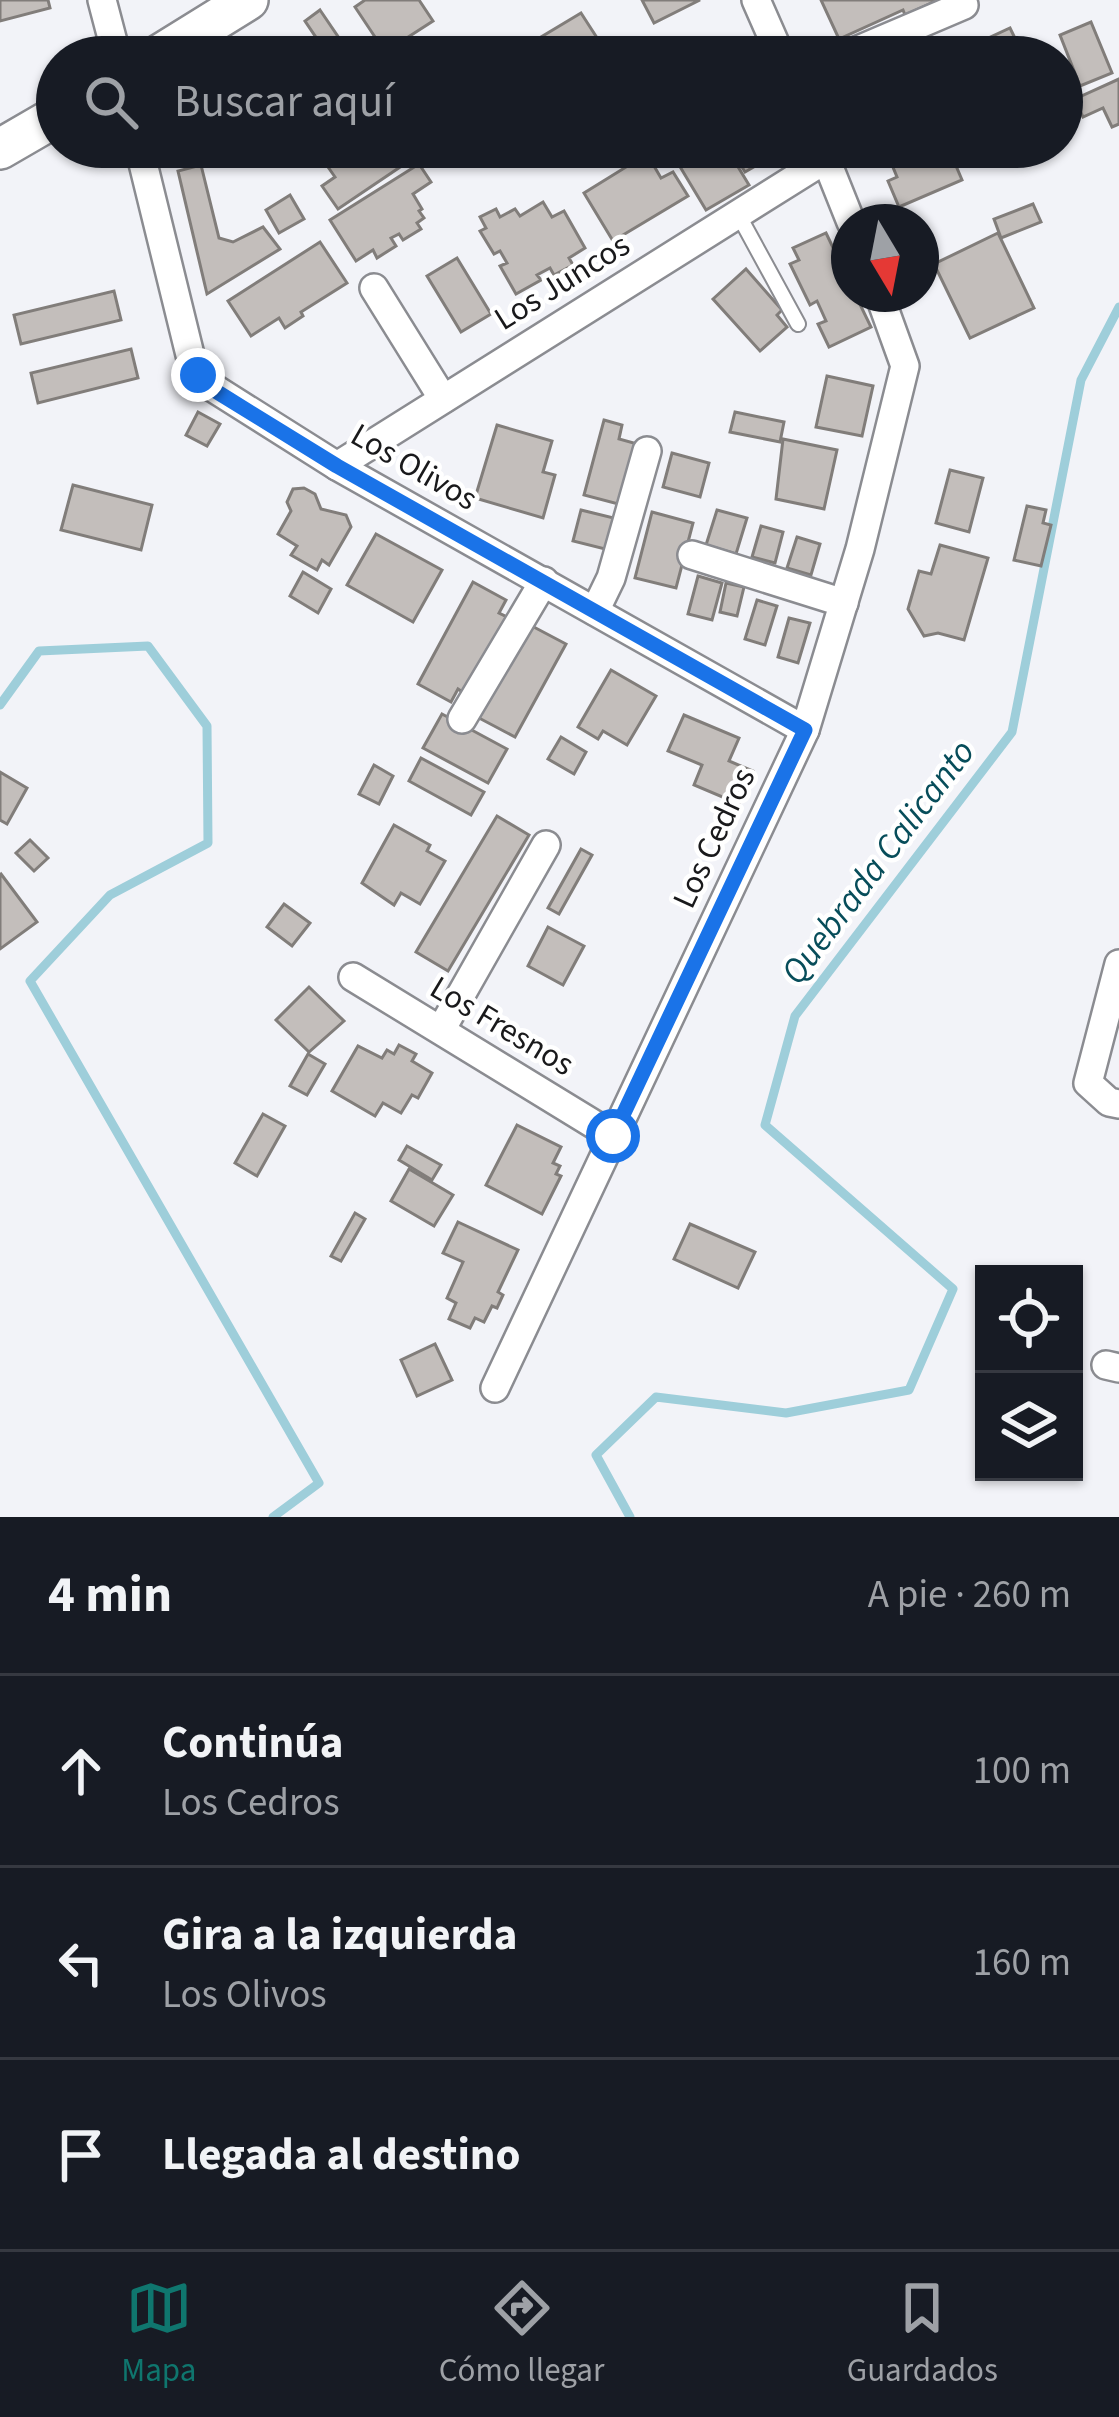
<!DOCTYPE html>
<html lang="es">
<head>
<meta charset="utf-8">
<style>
	:root { --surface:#171b24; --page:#242831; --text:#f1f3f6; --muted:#9ea1a6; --line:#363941; --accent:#0f766e }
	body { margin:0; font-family:"Source Sans 3",sans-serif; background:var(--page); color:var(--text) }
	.controls { position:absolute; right:36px; bottom:36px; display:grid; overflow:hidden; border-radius:0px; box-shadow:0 3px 9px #0004 }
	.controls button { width:108px; height:108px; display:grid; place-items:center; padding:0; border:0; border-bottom:3px solid var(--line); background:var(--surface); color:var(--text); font:60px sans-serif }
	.compass { position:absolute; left:831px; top:204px; width:108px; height:108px; border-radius:50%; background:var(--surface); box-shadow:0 3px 9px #0004; rotate:170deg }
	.stop { position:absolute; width:36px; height:36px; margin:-27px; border:9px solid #1a73e8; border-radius:50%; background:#fff }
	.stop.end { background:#1a73e8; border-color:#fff; box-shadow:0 3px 12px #0008 }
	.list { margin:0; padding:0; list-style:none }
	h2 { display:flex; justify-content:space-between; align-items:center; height:156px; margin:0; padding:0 48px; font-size:51px }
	h2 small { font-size:39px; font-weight:400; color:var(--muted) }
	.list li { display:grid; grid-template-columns:78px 1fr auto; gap:36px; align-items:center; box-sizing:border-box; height:192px; padding:0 48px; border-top:3px solid var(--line) }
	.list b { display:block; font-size:45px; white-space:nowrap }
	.list p { margin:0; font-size:39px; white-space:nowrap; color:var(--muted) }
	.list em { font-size:39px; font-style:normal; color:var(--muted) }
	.icon { flex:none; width:66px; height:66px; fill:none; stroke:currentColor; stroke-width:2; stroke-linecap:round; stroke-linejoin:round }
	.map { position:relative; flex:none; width:1119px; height:1517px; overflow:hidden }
	.search { position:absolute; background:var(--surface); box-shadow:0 3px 9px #0004; left:36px; right:36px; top:36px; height:132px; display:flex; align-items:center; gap:30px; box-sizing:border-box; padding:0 42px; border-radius:66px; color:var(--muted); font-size:45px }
	.sheet { height:732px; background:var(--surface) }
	nav { display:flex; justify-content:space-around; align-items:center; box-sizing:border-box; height:168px; border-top:3px solid var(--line); background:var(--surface); font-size:33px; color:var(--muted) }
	nav a { display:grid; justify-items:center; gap:6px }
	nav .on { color:var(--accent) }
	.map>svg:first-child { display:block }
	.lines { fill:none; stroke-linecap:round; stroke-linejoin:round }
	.stream { stroke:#9eceda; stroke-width:9 }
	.building { fill:#c3bebb; stroke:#817d7a; stroke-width:3 }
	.lane-casing { stroke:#8b8c91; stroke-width:18 }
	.street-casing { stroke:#8b8c91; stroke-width:32 }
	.secondary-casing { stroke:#8b8c91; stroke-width:44 }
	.lane { stroke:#fff; stroke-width:14 }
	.street { stroke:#fff; stroke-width:27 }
	.secondary { stroke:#fff; stroke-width:39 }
	.route { stroke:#1a73e8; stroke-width:15 }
	.labels { text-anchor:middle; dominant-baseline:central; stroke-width:9; stroke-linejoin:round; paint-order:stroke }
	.street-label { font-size:33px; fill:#19191b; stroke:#fff }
	.water-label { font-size:36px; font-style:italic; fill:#074d5a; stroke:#fff }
</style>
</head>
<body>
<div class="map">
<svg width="1119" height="1517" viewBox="0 0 1119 1517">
	<rect width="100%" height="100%" fill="#f2f3f8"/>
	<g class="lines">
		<g class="stream">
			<polyline points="0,705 39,651 148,646 207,726 208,843 110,895 30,981 319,1483 273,1517"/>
			<polyline points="630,1517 596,1455 656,1397 786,1413 909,1390 953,1289 765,1125 795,1016 1012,732 1081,380 1119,307"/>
		</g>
	</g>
	<g class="building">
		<polygon points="0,0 48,0 50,8 0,21"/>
		<polygon points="365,0 419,0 433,21 385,52 355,7"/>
		<polygon points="642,0 700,0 654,23"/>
		<polygon points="821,0 938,0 905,15 903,10 839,39"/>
		<polygon points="320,10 341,41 326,52 305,21"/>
		<polygon points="581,13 601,44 579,57 540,57 531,43"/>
		<polygon points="1091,22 1112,73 1080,86 1060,35"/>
		<polygon points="1010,28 1024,57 989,57 982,41"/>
		<polygon points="1119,79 1119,124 1112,127 1103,108 1083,117 1075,99"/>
		<polygon points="314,147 400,147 409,161 338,209 322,186 335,177"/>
		<polygon points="698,147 726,147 749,185 706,210 676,160"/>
		<polygon points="730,147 788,147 745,172"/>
		<polygon points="921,147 948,147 962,180 899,207 888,181 897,177 890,160"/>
		<polygon points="647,154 661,178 673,172 688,196 613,241 584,193"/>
		<polygon points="419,164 431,182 413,194 422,209 419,211 424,218 417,223 421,229 403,240 399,234 391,238 396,246 377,258 373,250 356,261 330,220"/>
		<polygon points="201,165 219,238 233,242 263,227 280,249 207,294 178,171"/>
		<polygon points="290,195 304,219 279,233 266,210"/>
		<polygon points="543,202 552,217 564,211 585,248 569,258 573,265 554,275 550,268 537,275 541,280 516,294 500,266 507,263 500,251 494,254 480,231 486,228 480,217 496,209 500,217 515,209 520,216"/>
		<polygon points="1033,204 1041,222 1001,238 994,219"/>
		<polygon points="826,233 849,281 849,294 855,294 871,327 829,347 818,324 826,321 817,301 810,305 790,264 799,260 793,248"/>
		<polygon points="998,233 1034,308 970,338 934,264"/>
		<polygon points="320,242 347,283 301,312 303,316 285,328 279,318 251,336 228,301"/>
		<polygon points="457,258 491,314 461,332 427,276"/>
		<polygon points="746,269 782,310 777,315 787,327 760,351 713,299"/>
		<polygon points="114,291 121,320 21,344 14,315"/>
		<polygon points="131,349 138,378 38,403 31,373"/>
		<polygon points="827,376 873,386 862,436 816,427"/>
		<polygon points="198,412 220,424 207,446 186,435"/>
		<polygon points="735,412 784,422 780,442 730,432"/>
		<polygon points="604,420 622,425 619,439 641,445 622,505 584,495"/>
		<polygon points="497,425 552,441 543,472 555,475 543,518 475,498"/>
		<polygon points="783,439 837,450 824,509 776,499"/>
		<polygon points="672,453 709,463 700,497 663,487"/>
		<polygon points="950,470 983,478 969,532 936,523"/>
		<polygon points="73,485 152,505 141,550 61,530"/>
		<polygon points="304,488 315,494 321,509 346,515 351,527 329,565 322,560 317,570 291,555 297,546 278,534 291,511 287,502 293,489"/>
		<polygon points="1027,506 1046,510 1043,523 1051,525 1041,566 1014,560"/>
		<polygon points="581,510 622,520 613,551 573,541"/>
		<polygon points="717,510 747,518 736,554 706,545"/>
		<polygon points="652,512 693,523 676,588 635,578"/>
		<polygon points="761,526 783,532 775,563 752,557"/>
		<polygon points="376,534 442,570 413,622 347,585"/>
		<polygon points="797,537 820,544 811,575 787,568"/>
		<polygon points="940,545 988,558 964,640 938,633 924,636 908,609 919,571 931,574"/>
		<polygon points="303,572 331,589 318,613 290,596"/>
		<polygon points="698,576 722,583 712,620 688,614"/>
		<polygon points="473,582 506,600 499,613 507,617 464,693 458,689 451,702 418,684"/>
		<polygon points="726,583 744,587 737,616 720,612"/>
		<polygon points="757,600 777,606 765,645 745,639"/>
		<polygon points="789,618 810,623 798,663 778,657"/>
		<polygon points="530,625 566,644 515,737 479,718"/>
		<polygon points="611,670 656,696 627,745 603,731 598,739 578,727"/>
		<polygon points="442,714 507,749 488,783 423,748"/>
		<polygon points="684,715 739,738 729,761 753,771 739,804 694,785 702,765 668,751"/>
		<polygon points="561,737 586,752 574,774 548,759"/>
		<polygon points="421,758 484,792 471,815 409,781"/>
		<polygon points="374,765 393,776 379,804 359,794"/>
		<polygon points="0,772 27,788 7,824 0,820"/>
		<polygon points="497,816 529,835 448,971 416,952"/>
		<polygon points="394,825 430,845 427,851 445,861 420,904 401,893 394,905 362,883"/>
		<polygon points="30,840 48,858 34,871 16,853"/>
		<polygon points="581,849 592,855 559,914 548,908"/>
		<polygon points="1,874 37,922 0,949 0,875"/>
		<polygon points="284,904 310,923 292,946 267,927"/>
		<polygon points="548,927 584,946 563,985 528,966"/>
		<polygon points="309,987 344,1021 309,1052 276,1020"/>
		<polygon points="399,1045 416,1054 412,1061 432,1073 418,1098 412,1095 401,1113 383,1103 375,1116 332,1091 358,1046 382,1058 387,1050 394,1054"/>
		<polygon points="308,1054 325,1064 307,1095 290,1086"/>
		<polygon points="263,1114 285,1126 257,1176 235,1163"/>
		<polygon points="517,1125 561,1147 553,1163 560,1166 556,1174 561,1176 542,1214 486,1185"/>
		<polygon points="407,1146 441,1165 432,1180 399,1160"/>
		<polygon points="409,1169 453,1195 434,1226 391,1201"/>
		<polygon points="355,1213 365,1219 341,1261 331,1256"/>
		<polygon points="458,1222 518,1250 498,1292 503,1295 497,1308 492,1306 484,1322 475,1318 470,1328 449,1319 456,1303 447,1298 463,1262 443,1253"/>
		<polygon points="690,1224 755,1252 738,1288 674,1259"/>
		<polygon points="435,1344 452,1380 417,1396 401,1360"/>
	</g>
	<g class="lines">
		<defs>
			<polyline id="lane" points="738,214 798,324"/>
			<g id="street">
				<polyline points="102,0 117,57"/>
				<polyline points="756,0 781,57"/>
				<polyline points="842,57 964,5"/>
				<polyline points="139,147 193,367 204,382 337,466 805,730"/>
				<polyline points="821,147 851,222"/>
				<polyline points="374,288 443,399"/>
				<polyline points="337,466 826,159"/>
				<polyline points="692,555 844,603"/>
				<polyline points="595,611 611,578 647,451"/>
				<polyline points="462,719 544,581"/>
				<polyline points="1119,964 1088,1083 1109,1102 1119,1104"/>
				<polyline points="353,977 613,1136"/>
				<polyline points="441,1030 546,845"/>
				<polyline points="1106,1365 1119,1368"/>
				<polyline points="495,1388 805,730 860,549 905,366 879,294"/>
			</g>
			<g id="secondary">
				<polyline points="156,57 248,0"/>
				<polyline points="0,149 57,116"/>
			</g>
		</defs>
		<use href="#lane" class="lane-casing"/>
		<use href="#street" class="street-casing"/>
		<use href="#secondary" class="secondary-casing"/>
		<use href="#lane" class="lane"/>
		<use href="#street" class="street"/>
		<use href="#secondary" class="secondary"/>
	</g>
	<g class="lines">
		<polyline class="route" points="198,375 214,390 337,466 805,730 613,1136"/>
	</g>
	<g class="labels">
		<g class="street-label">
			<text transform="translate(562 282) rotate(-32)">Los Juncos</text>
			<text transform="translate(414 467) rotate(30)">Los Olivos</text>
			<text transform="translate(714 838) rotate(-65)">Los Cedros</text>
			<text transform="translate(502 1026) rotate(31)">Los Fresnos</text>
		</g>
		<g class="water-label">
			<text transform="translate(878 862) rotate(-53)">Quebrada Calicanto</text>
		</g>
	</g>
</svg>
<div class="controls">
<button><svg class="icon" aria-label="locate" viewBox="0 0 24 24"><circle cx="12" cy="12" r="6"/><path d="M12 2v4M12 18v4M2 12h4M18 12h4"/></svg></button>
<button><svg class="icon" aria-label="layers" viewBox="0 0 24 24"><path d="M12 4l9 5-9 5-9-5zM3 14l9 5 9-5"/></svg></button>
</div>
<svg class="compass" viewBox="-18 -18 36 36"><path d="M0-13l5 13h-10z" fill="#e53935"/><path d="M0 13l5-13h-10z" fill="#9ea1a6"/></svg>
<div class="stop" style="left:613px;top:1136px"></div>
<div class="stop end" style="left:198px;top:375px"></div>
<div class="search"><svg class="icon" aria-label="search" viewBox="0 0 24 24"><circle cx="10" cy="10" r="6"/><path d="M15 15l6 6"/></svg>Buscar aquí</div>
</div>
<section class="sheet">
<h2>4 min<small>A pie · 260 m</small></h2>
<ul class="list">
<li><svg class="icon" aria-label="ahead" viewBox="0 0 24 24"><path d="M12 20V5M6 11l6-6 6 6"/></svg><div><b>Continúa</b><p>Los Cedros</p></div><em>100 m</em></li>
<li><svg class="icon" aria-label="left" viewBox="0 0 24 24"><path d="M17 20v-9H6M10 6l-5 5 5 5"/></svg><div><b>Gira a la izquierda</b><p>Los Olivos</p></div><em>160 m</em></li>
<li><svg class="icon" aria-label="arrive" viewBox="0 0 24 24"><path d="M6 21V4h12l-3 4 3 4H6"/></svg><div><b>Llegada al destino</b></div></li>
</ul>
</section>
<nav>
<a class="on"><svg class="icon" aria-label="map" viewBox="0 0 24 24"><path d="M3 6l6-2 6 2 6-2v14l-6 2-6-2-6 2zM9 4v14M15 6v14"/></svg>Mapa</a>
<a><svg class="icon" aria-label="directions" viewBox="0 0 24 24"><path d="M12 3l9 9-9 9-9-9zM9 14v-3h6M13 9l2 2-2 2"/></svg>Cómo llegar</a>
<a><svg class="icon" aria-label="saved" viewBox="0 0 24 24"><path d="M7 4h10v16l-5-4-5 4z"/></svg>Guardados</a>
</nav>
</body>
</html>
